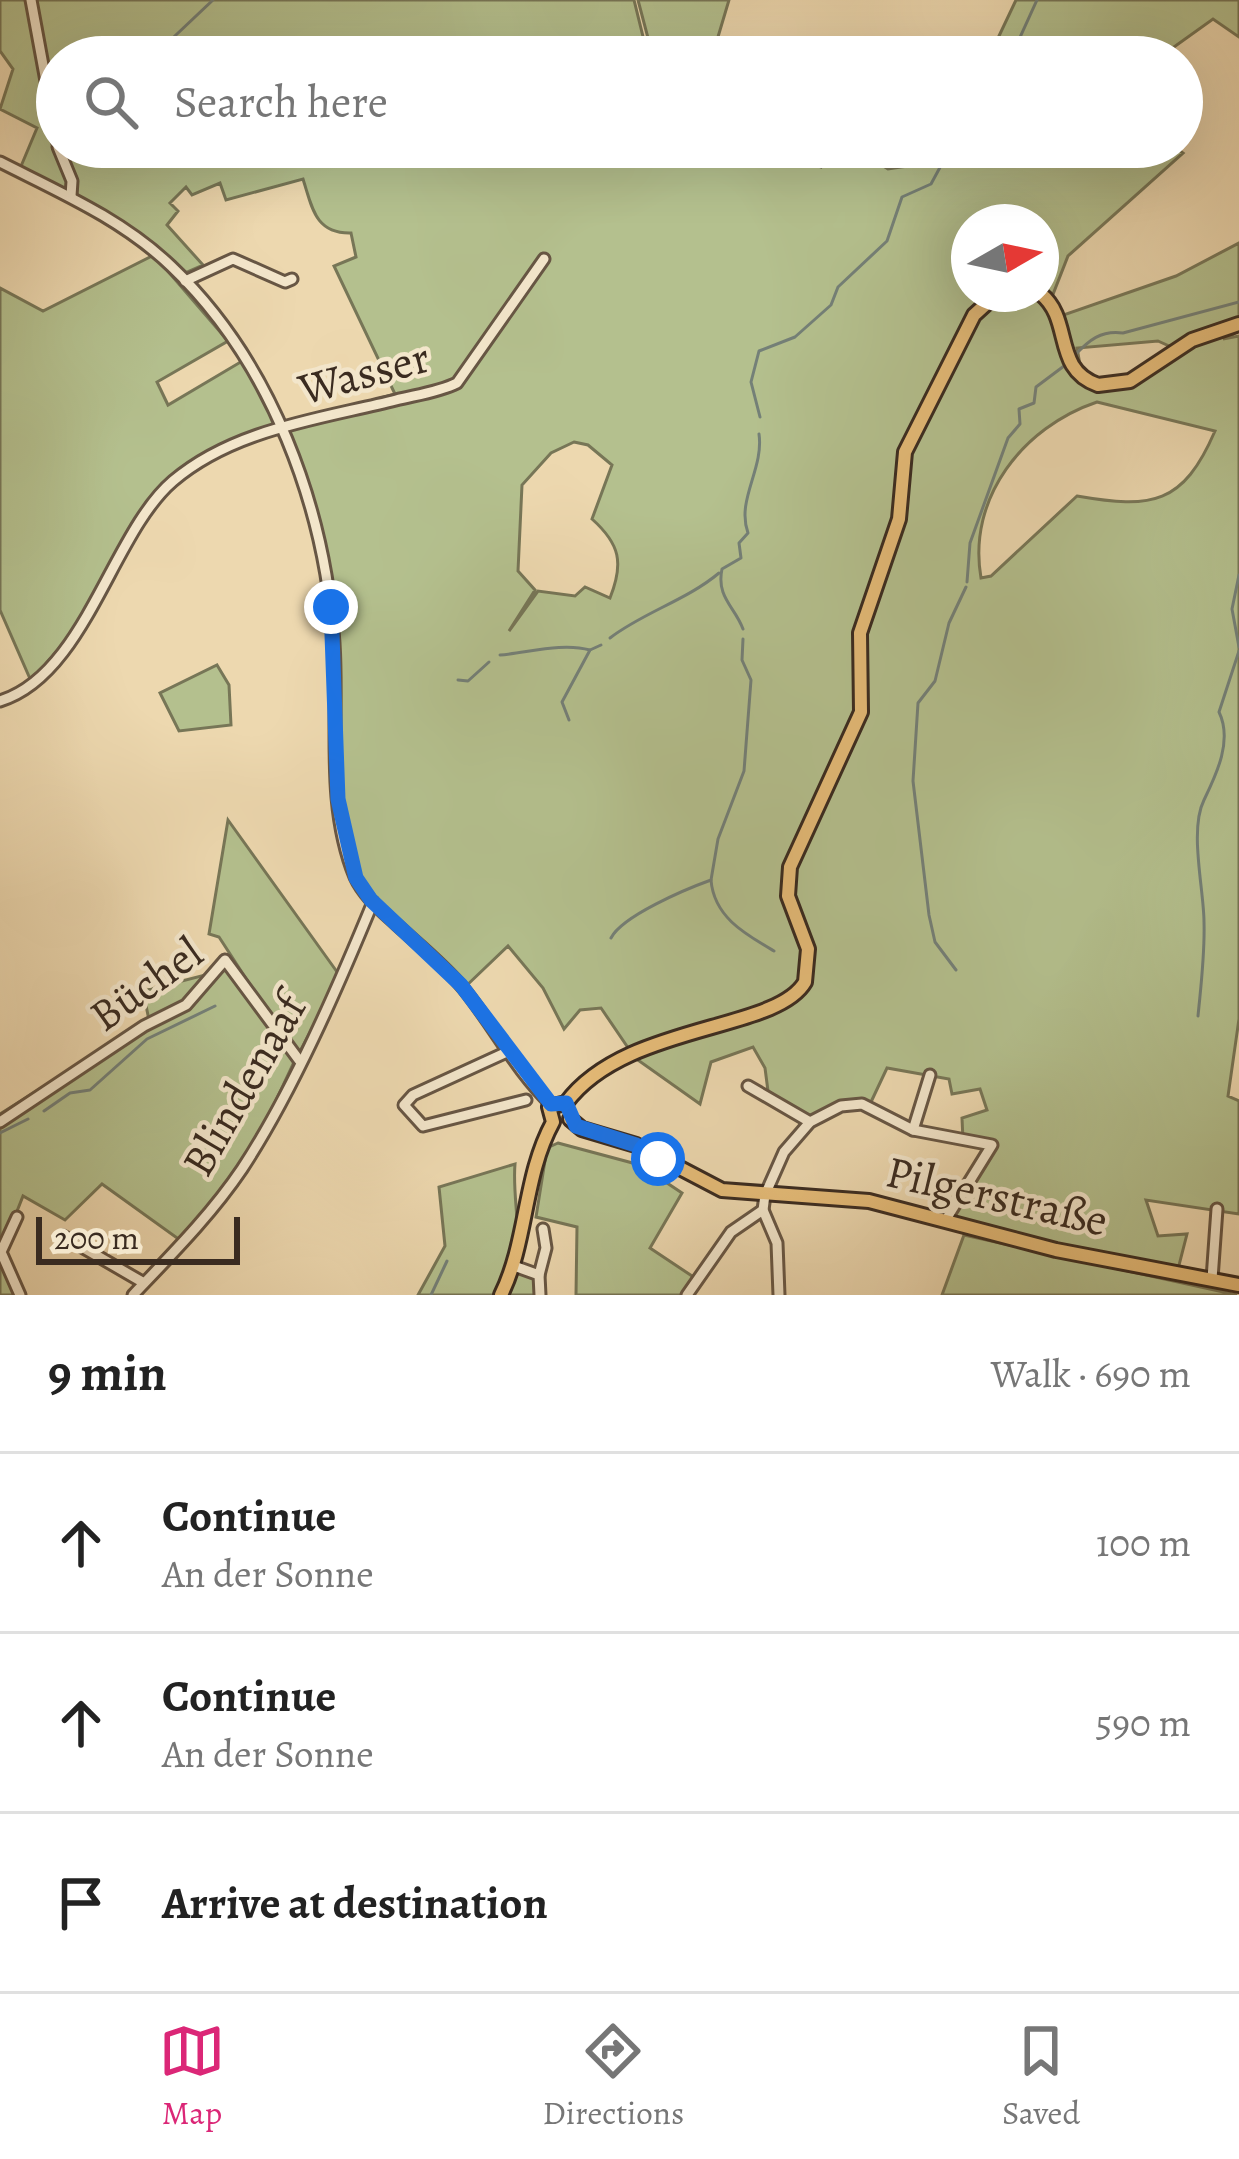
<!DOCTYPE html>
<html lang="en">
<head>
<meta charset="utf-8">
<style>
	:root { --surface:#fff; --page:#f6f6f6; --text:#222; --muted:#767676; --line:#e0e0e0; --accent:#db2777 }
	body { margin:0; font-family:Alegreya,serif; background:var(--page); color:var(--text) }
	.compass { position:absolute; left:951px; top:204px; width:108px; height:108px; border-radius:50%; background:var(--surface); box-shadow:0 12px 48px #0002; rotate:81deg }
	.scale { position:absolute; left:36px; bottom:30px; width:204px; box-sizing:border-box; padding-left:12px; border:6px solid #3a2b20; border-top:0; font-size:33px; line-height:42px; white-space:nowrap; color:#3a2b20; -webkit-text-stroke:9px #f3e6cb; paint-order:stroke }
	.stop { position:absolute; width:36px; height:36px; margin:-27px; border:9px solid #1a73e8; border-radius:50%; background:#fff }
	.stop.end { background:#1a73e8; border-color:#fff; box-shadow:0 3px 12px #0008 }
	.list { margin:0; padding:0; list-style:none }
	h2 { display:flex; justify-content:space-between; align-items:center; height:156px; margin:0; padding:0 48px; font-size:51px }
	h2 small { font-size:39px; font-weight:400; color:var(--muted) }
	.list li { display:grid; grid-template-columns:78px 1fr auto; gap:36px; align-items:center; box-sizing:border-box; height:180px; padding:0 48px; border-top:3px solid var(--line) }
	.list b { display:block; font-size:45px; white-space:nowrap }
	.list p { margin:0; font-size:39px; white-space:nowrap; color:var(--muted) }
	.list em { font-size:39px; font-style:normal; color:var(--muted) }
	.icon { flex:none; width:66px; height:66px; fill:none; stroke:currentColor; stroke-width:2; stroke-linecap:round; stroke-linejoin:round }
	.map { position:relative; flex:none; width:1239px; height:1295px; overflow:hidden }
	.search { position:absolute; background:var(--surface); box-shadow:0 12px 48px #0002; left:36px; right:36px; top:36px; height:132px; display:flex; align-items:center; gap:30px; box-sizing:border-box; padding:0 42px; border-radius:66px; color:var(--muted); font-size:45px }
	.sheet { height:696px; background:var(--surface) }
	nav { display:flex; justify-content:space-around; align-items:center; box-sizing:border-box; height:168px; border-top:3px solid var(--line); background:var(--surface); font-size:33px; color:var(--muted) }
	nav a { display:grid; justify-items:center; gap:6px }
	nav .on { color:var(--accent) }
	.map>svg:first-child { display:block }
	.green { fill:#b4c08e; stroke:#777657; stroke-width:3; fill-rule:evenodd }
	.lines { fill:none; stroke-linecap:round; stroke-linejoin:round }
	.stream { stroke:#748078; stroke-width:3 }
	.minor-casing { stroke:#675644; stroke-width:15 }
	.major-casing { stroke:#3a2b20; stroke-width:18 }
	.minor { stroke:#f3e6cb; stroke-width:9 }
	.major { stroke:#e6bc78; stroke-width:12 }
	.route { stroke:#1a73e8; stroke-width:15 }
	.labels { text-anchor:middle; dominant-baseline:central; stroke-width:9; stroke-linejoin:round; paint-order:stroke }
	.street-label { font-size:45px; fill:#3a2b20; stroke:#f3e6cb }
</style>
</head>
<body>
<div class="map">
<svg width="1239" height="1295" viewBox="0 0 1239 1295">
	<rect width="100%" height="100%" fill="#edd8af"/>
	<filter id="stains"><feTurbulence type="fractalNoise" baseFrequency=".00167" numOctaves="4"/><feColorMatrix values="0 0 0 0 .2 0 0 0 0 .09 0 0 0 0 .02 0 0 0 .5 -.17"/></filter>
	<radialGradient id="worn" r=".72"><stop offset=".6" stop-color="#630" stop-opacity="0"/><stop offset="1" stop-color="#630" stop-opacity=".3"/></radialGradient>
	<g class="green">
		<path d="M 0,0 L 634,0 L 648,57 L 57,57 L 57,147 L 774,147 L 821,167 L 830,147 L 853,147 L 888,169 L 914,165 L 929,147 L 1175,147 L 1183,153 L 1068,256 L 1050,302 L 1058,317 L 1176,276 L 1239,243 L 1239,331 L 1223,339 L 1239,336 L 1239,1019 L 1228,1096 L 1239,1101 L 1239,1214 L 1146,1200 L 1158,1236 L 1187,1234 L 1178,1269 L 1088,1254 L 955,1220 L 954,1211 L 991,1145 L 963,1140 L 962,1118 L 987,1110 L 980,1089 L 952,1094 L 949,1079 L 887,1068 L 871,1102 L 859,1100 L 809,1118 L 768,1091 L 765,1068 L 753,1047 L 711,1062 L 700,1104 L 635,1058 L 601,1008 L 580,1010 L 564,1029 L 543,988 L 508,946 L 464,988 L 359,885 L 341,821 L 334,646 L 318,537 L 280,429 L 210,454 L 151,504 L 94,608 L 31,681 L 0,610 L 0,288 L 43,311 L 154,255 L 228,341 L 157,382 L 168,405 L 244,360 L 255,381 L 263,378 L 286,424 L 395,394 L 334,266 L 356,257 L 351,233 C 315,234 312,207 303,179 L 226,200 L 220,183 L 192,195 L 186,187 L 170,203 L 178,211 L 167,225 L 203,265 L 187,272 L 194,281 L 185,281 L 125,230 L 19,171 L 37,128 L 0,109 L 13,69 L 0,51 ZM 969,222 L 1041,222 L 1041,294 L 969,294 ZM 1158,341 L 1169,346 L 1151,365 L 1108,382 L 1081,370 L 1077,348 ZM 1097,402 L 1215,431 C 1183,505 1152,509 1077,496 L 991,576 L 981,578 C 967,498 1023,427 1097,402 ZM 574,442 L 588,445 L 612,465 L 592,519 C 620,544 624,563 610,598 L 585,587 L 575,596 L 538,591 L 509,631 L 535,590 L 518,571 L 522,485 L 551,453 Z"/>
		<polygon points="638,0 729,0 712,57 653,57"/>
		<polygon points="1016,0 1239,0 1239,37 1213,19 1160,57 989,57"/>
		<polygon points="217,665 229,685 231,725 179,731 160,693"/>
		<polygon points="228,820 340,976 297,1057 219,937 209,934"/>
		<polygon points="223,963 295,1060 251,1154 184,1243 102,1184 65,1220 23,1196 1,1252 20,1295 0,1295 0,1114 149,1020 143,991 217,972"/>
		<polygon points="558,1143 640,1165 682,1193 650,1248 698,1280 687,1295 576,1295 577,1227 536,1217 547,1148"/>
		<path d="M 515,1164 C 512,1197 523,1235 514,1265 L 539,1275 L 540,1295 L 418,1295 L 445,1246 L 439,1187 Z"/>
		<polygon points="964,1235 1237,1295 942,1295"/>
	</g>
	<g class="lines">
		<g class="stream">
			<polyline points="159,51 213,0"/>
			<polyline points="1011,57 1037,0"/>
			<path d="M 1074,356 C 1089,340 1101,330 1123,333 L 1239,302"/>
			<polyline points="760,417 751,382 759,351 795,337 831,305 838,287 887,241 902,197 931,184 951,147"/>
			<polyline points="1239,575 1232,609 1239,647"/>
			<polyline points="967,582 970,543 1008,438 1020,424 1019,409 1034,403 1036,387 1064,366"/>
			<path d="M 743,629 C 735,607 716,597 722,569 L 741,558 L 739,543 L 748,533 C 736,500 764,469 759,434"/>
			<path d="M 610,638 C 642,613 687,600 719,573"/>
			<path d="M 500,655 C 527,653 562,642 590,650"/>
			<polyline points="458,680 468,681 489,662"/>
			<polyline points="569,720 562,702 590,650 601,645"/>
			<path d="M 711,880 C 714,917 745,934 774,951"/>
			<path d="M 611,938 C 622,916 686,889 711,880 L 718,839 L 744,771 L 751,680 L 742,660 L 743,639"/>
			<polyline points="956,970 935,942 929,915 913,781 918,703 935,681 949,623 966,587"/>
			<path d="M 1198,1016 C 1201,985 1205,954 1204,922 C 1204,890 1189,830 1204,800 C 1216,775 1233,741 1219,712 L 1239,651"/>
			<polyline points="44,1111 70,1093 90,1090 147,1039 215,1006"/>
			<polyline points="0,1133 28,1119"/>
			<polyline points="431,1295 447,1261"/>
		</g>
		<defs>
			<g id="minor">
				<polyline points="31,0 57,141"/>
				<polyline points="58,147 72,181 71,196"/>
				<path d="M 0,162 C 59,192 122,219 171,266 C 271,361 325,506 334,643 C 339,720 325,804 355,877 C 364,897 382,911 397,925 C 419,945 444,965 463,988 C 494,1026 516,1071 551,1104"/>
				<polyline points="185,281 233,259 285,282 292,279"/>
				<path d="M 0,701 C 85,675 112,533 173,481 C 234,429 320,419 396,400 C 416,395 439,392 457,383 L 544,259"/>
				<polyline points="509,1051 413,1095 404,1105 423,1126 526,1100"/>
				<polyline points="748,1086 810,1122"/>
				<polyline points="0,1122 144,1026 186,1005 225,960 299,1060"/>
				<polyline points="913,1130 930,1075"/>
				<polyline points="17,1217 1,1252 20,1295"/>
				<polyline points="63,1236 144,1283"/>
				<polyline points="514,1266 539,1275 540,1295"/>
				<polyline points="539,1275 546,1248 543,1229"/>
				<polyline points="1212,1279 1217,1209"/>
				<path d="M 133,1295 C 171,1255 211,1215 242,1169 C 292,1093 338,987 373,902"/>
				<polyline points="687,1295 731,1232 763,1210"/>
				<polyline points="779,1295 777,1243 763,1210 765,1195 784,1152 810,1122 841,1106 862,1104 913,1130 992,1145 945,1221"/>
			</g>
			<g id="major">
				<path d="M 1041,294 C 1073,320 1052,369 1098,385 L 1130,381 L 1192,340 L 1239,324"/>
				<path d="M 566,1103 C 625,1023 776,1032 805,982 L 808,949 L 788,896 L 790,867 L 861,712 L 860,633 L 899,519 L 905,452 L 974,315 L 997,294"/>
				<polyline points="570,1119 582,1129 636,1145 722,1190 869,1201 1056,1250 1239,1285"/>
				<path d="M 501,1295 C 528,1240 523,1177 553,1122 L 549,1107 L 566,1103"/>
			</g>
		</defs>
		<use href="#minor" class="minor-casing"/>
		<use href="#major" class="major-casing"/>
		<use href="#minor" class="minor"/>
		<use href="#major" class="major"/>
	</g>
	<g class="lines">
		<polyline class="route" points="331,607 338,799 356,878 371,900 461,985 551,1104 566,1103 576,1126 636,1145 658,1159"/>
	</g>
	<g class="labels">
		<g class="street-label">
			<text transform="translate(364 373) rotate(-15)">Wasser</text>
			<text transform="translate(146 984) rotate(-36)">Büchel</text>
			<text transform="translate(244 1085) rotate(-60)">Blindenaaf</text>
			<text transform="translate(997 1196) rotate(13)">Pilgerstraße</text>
		</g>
	</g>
	<rect width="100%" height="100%" filter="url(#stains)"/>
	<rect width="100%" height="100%" fill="url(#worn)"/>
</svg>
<svg class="compass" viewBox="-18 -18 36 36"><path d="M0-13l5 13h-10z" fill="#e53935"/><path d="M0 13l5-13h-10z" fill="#767676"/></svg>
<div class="scale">200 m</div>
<div class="stop" style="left:658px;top:1159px"></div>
<div class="stop end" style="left:331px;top:607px"></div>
<div class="search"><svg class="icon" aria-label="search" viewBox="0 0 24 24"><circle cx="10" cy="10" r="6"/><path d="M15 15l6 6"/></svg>Search here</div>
</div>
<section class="sheet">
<h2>9 min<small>Walk · 690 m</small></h2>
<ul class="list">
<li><svg class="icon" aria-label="ahead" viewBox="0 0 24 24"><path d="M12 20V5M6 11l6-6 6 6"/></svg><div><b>Continue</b><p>An der Sonne</p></div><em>100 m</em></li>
<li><svg class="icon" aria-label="ahead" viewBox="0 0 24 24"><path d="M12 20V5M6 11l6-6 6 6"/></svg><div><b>Continue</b><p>An der Sonne</p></div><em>590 m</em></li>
<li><svg class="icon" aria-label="arrive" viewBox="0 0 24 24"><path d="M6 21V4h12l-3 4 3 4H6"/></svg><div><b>Arrive at destination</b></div></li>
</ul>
</section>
<nav>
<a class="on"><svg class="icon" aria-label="map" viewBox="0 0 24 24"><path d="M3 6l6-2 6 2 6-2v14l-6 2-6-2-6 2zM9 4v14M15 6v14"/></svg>Map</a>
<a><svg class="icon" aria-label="directions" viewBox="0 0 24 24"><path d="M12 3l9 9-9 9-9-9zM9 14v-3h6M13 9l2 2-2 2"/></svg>Directions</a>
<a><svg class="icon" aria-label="saved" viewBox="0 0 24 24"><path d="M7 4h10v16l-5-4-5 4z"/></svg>Saved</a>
</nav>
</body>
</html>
